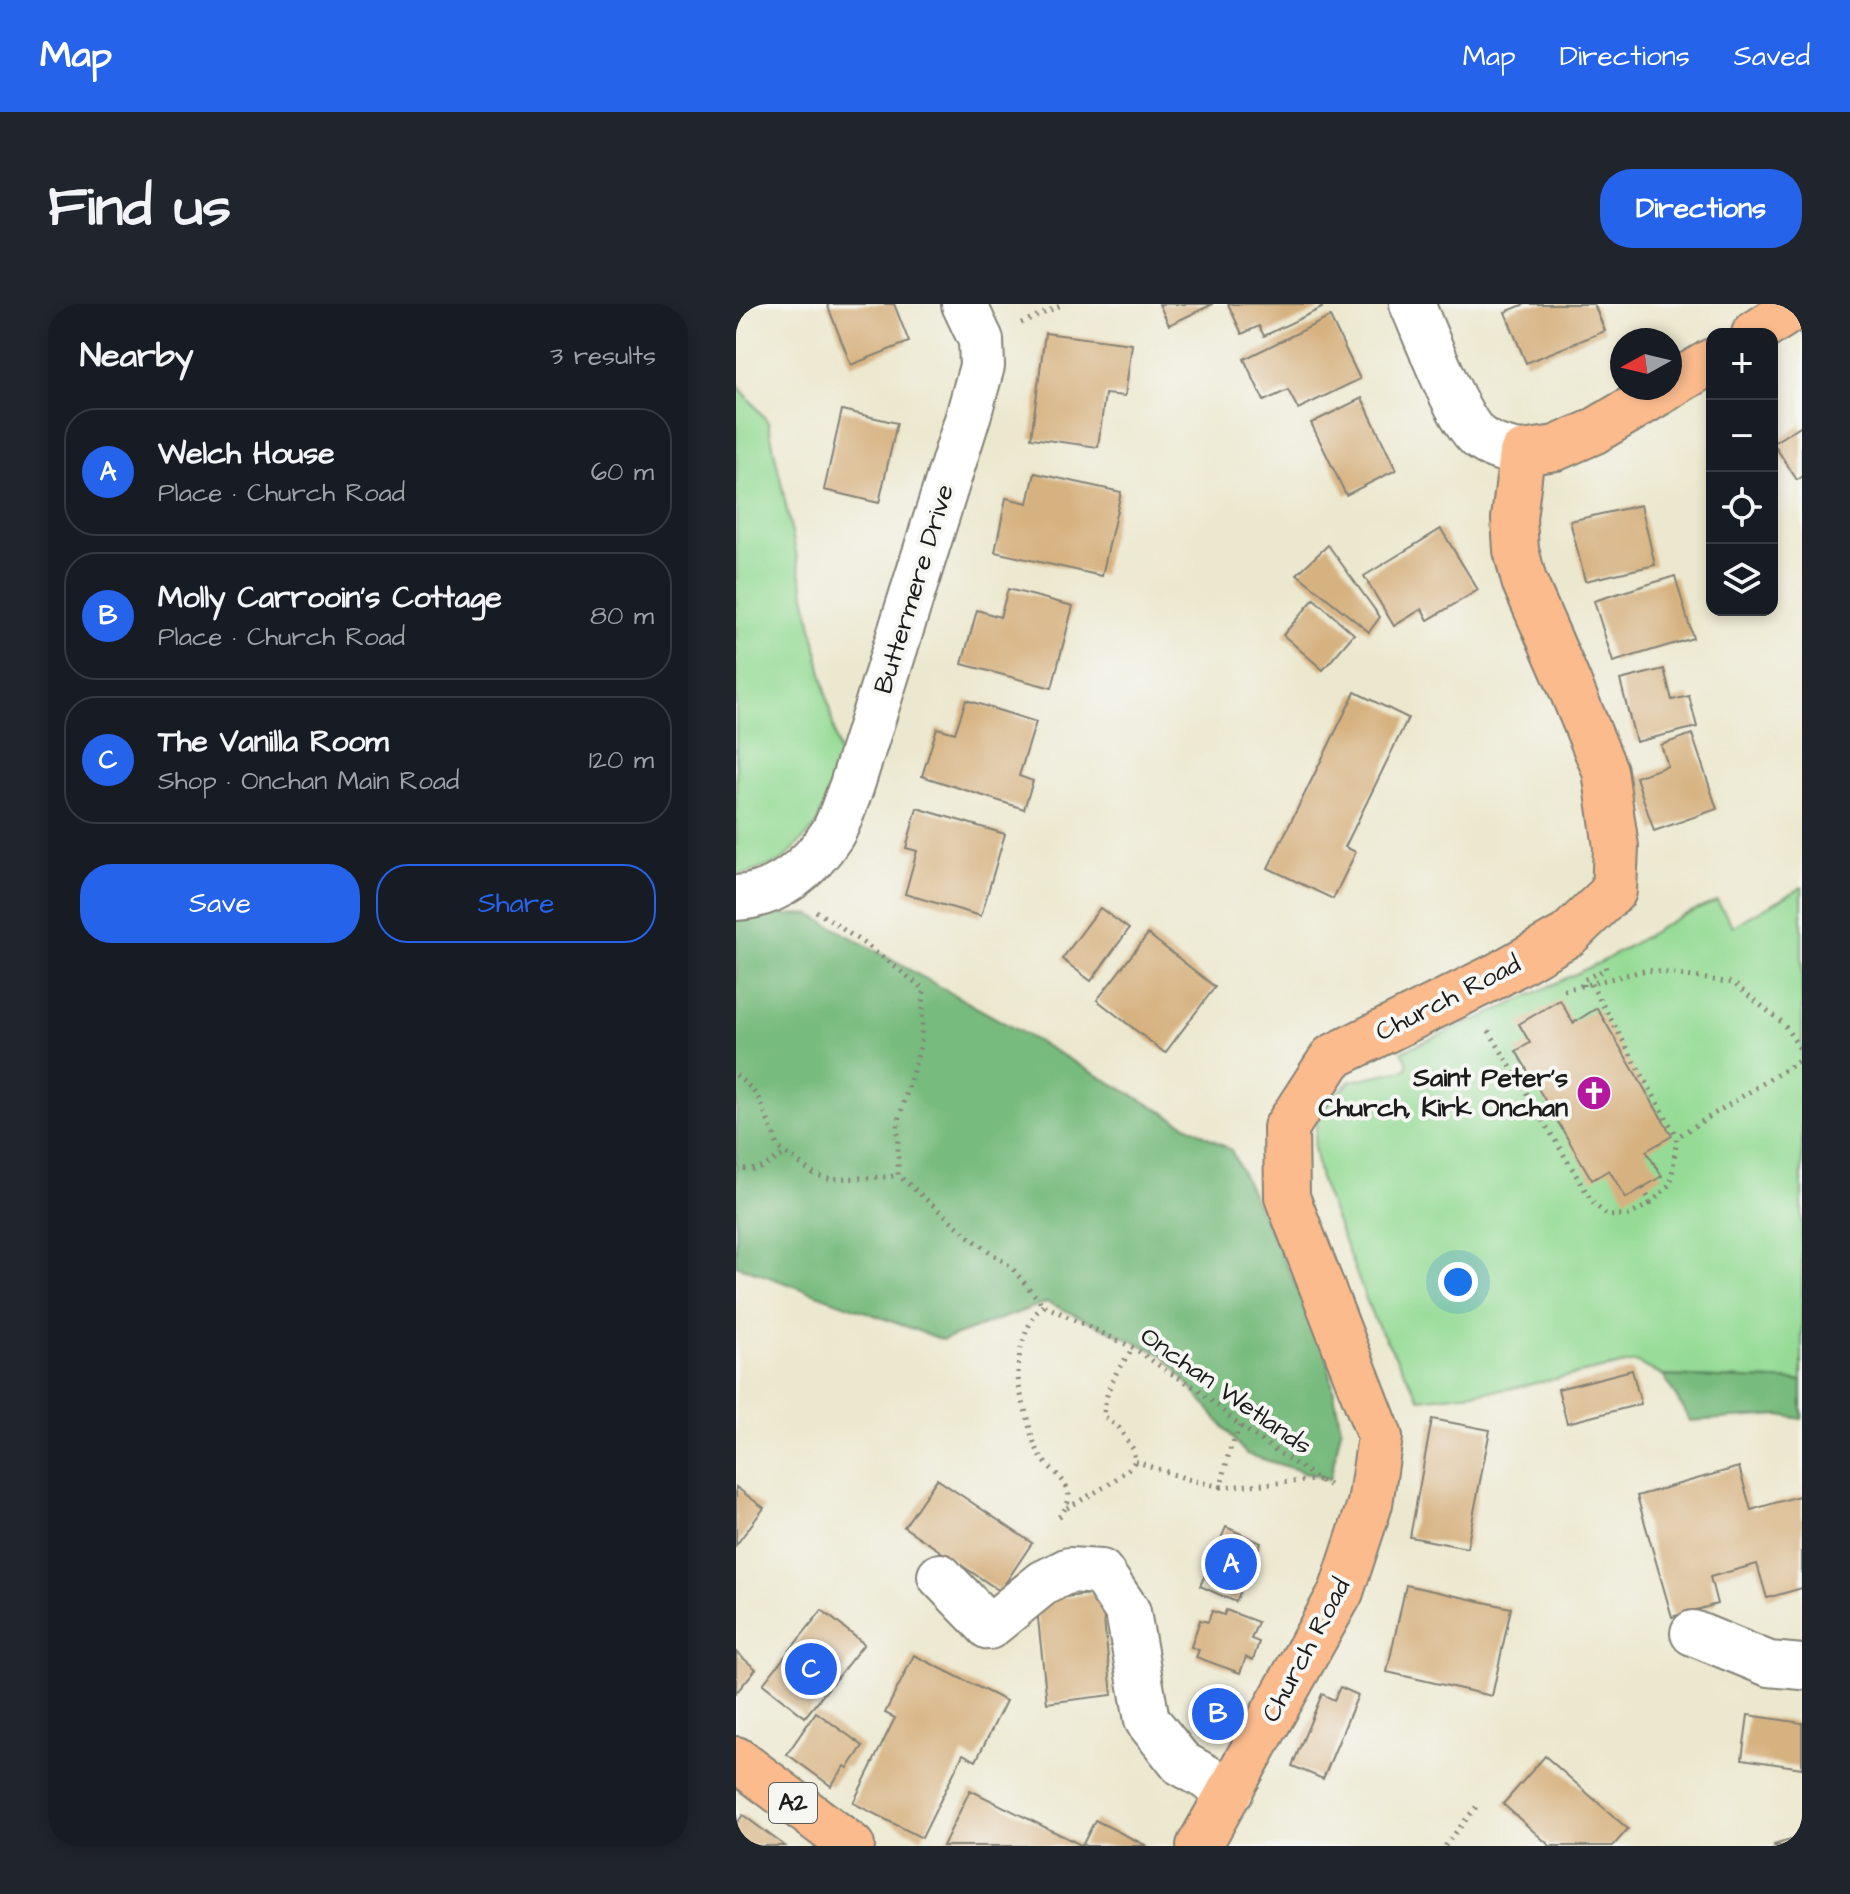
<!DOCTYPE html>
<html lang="en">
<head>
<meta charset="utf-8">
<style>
	:root { --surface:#171b24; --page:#20242c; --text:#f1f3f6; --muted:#9ea1a6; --line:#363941; --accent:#2563eb }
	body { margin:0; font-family:"Architects Daughter",sans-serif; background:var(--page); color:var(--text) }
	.controls { position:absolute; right:24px; top:24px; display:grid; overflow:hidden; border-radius:16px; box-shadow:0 4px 12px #0003 }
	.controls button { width:72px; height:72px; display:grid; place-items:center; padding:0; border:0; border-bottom:2px solid var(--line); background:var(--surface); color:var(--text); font:40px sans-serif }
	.compass { position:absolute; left:874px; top:24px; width:72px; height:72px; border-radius:50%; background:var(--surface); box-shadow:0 4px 12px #0003; rotate:262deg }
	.you { position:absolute; left:722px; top:978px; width:28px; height:28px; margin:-20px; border:6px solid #fff; border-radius:50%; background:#1a73e8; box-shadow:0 0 0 12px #1a73e833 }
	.badge { display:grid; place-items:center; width:52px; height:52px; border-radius:50%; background:var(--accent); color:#fff; font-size:26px; font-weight:700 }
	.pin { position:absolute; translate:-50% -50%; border:4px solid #fff; box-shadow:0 2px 8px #0006 }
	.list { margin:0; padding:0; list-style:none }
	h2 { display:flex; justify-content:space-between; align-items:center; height:104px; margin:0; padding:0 32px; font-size:34px }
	h2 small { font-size:26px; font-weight:400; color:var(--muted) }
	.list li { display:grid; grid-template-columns:52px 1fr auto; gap:24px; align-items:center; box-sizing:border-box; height:128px; margin:0 16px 16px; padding:0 16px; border:2px solid var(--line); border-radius:32px }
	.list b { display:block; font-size:30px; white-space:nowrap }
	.list p { margin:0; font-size:26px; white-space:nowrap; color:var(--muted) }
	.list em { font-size:26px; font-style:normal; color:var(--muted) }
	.actions { display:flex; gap:16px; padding:24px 32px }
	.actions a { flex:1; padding:18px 0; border:2px solid var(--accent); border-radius:32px; text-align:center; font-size:28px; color:var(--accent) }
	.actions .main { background:var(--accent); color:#fff }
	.icon { flex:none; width:44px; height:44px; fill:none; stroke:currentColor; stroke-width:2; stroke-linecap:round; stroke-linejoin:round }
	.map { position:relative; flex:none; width:1066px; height:1542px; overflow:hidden; border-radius:32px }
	header { display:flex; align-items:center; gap:48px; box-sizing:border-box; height:112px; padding:0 40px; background:var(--accent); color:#fff }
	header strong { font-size:38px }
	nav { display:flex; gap:44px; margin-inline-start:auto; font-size:28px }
	.intro { display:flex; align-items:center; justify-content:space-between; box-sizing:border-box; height:192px; padding:0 48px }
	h1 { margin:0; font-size:56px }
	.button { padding:20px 36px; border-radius:32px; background:var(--accent); color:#fff; font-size:28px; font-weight:700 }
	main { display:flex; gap:48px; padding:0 48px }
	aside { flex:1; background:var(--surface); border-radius:32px; box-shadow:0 4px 12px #0003 }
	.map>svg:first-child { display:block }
	.green { fill:#95db95; stroke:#587c58; stroke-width:2 }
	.forest { fill:#78bb7e; stroke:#4a6c4d; stroke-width:2 }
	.building { fill:#d7b281 }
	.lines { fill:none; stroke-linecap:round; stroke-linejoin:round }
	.minor-casing { stroke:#848276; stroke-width:48 }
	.major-casing { stroke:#848276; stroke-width:48 }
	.highway-casing { stroke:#848276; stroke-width:48 }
	.path { stroke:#848276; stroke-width:5; stroke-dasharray:2 6; stroke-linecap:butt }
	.minor { stroke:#fff; stroke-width:44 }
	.major { stroke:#fbbb8d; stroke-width:44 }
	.highway { stroke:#fbbb8d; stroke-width:44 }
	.labels { text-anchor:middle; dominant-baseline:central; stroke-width:8; stroke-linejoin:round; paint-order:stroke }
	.shield { fill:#f6f6f2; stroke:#5d5d5c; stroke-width:2 }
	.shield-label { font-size:24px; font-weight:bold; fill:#1c1c1c }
	.street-label { font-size:26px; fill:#1c1c1c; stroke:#f6f6f2 }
	.poi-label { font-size:26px; font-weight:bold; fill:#1c1c1c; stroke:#f6f6f2; text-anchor:end }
</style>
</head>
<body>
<header>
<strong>Map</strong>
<nav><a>Map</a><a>Directions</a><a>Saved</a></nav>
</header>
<div class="intro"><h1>Find us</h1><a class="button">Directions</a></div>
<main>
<aside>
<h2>Nearby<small>3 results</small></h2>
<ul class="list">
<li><span class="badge">A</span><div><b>Welch House</b><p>Place · Church Road</p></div><em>60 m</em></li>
<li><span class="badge">B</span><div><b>Molly Carrooin's Cottage</b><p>Place · Church Road</p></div><em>80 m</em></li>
<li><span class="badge">C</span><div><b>The Vanilla Room</b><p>Shop · Onchan Main Road</p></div><em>120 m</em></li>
</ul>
<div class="actions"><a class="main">Save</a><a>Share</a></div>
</aside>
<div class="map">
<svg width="1066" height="1542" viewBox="0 0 1066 1542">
	<rect width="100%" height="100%" fill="#f6f6f2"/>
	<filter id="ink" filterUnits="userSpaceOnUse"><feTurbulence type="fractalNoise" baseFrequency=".0125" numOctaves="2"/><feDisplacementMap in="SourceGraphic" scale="16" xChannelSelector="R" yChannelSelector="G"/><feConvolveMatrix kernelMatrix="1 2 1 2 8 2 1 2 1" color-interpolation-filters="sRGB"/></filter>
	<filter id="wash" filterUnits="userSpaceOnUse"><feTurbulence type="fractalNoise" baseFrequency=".006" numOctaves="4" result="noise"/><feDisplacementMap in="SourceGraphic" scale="32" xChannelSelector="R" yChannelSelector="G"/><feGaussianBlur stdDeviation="1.8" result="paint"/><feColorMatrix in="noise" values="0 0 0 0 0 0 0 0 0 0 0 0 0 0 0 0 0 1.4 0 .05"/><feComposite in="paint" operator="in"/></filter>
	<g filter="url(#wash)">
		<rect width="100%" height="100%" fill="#ece8cf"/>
		<g class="green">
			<polygon points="0,79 32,118 104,454 80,522 45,558 9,570 0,571"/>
			<polygon points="1066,583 1066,1077 928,1072 899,1058 772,1085 684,1095 637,1013 584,875 578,843 581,818 593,797 615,777 671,765 671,756 666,747 752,711 867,657 941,614 981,597 997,622"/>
		</g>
		<g class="forest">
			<polygon points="74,610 495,846 589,1042 605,1125 594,1176 510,1150 428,1051 311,998 207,1036 0,961 0,613"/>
			<polygon points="928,1072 1066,1077 1066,1115 1044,1111 954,1117"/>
		</g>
		<g id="blocks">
			<g class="building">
				<polygon points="91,0 158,0 173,38 115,61"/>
				<polygon points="423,0 477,0 433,21"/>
				<polygon points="492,0 583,0 586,4 528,32 523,22 506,30"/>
				<polygon points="789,0 858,0 869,27 790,59 769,8"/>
				<polygon points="594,13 624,75 562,105 552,86 528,97 508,55"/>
				<polygon points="309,29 396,40 389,92 369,90 362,143 295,134"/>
				<polygon points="626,94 660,166 610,191 575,119"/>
				<polygon points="106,106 161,119 143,199 88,186"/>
				<polygon points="1066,121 1066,173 1061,176 1037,139"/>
				<polygon points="299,169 385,188 366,272 259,248 270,194 292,199"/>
				<polygon points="905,201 919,261 849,277 834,217"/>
				<polygon points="705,225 742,286 692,316 686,305 658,322 628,272"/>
				<polygon points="592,241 644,313 633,328 561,270"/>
				<polygon points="939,272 957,334 877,358 858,297"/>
				<polygon points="272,285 337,302 316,384 226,360 241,306 264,313"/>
				<polygon points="578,295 618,330 587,366 547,331"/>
				<polygon points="928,365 936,396 953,392 961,423 900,438 884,376"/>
				<polygon points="619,388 672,414 609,543 620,548 597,595 532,564"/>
				<polygon points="230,396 300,418 283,472 297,477 288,505 186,472 201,424 219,429"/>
				<polygon points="956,430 981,505 918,527 900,473 932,462 925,441"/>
				<polygon points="181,504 269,530 245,612 169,590 181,547 170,544"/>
				<polygon points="364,604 393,625 355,677 326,655"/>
				<polygon points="412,630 479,683 429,749 361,696"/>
				<polygon points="824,696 837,719 861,704 936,832 910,847 926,872 890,894 873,866 856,876 780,747 794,739 783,720"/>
				<polygon points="896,1066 905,1100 831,1119 822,1085"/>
				<polygon points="696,1115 754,1126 731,1244 674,1233"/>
				<polygon points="1003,1163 1015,1206 1066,1191 1066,1284 1031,1294 1021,1260 974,1273 981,1300 936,1313 901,1192"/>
				<polygon points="201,1175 296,1239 264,1287 168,1223"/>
				<polygon points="0,1183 28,1204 0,1241"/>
				<polygon points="490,1223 525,1239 500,1298 464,1282"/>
				<polygon points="670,1281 775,1304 756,1392 651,1368"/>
				<polygon points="365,1289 376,1391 311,1399 300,1296"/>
				<polygon points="86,1306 128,1340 69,1413 27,1380"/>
				<polygon points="490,1306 522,1318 515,1335 523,1338 517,1356 510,1353 504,1369 460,1353 463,1346 455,1343 464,1316 472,1318 476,1307 488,1311"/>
				<polygon points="0,1348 20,1365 0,1389"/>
				<polygon points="178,1351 270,1397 240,1457 227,1450 186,1534 117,1499 159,1414 149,1409"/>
				<polygon points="604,1383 622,1391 587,1475 556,1462 586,1390 598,1396"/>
				<polygon points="496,1392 501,1423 469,1428 464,1397"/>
				<polygon points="80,1408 127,1442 112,1464 109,1462 95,1482 51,1450"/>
				<polygon points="1012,1411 1066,1419 1066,1464 1006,1455"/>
				<polygon points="809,1452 892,1525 877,1542 814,1542 767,1500"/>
				<polygon points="234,1486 347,1542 207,1542"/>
				<polygon points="7,1511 49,1542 0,1542 0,1520"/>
				<polygon points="359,1516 411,1542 350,1542 347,1540"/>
				<polygon points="1057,1535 1059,1542 1038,1542 1038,1541"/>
			</g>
		</g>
	</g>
	<g filter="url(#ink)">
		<use href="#blocks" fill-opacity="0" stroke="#848276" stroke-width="2"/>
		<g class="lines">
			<defs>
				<g id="minor">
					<path d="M 676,0 C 689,29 722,119 745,135 C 758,144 771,147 786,149"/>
					<path d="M 0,594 C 41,592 74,564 96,530 C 104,517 109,499 115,484 L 232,113 L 246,62 L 245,36 L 228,0"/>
					<polyline points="204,1272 253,1323 307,1279 333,1266 365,1268 392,1308 411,1416 445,1459 495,1487"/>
					<polyline points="957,1329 1033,1360 1066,1363"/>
				</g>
				<g id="major">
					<polyline points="1018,30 1064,0"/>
					<polyline points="934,82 976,57"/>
					<polyline points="463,1542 605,1288 634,1200 644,1133 551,893 550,824 596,753 760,672 832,631 878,587 880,543 869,467 834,382 788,277 780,246 778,215 786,149 820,144 857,128 931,84"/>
				</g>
				<polyline id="highway" points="0,1455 116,1542"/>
			</defs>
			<use href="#minor" class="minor-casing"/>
			<use href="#major" class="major-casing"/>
			<use href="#highway" class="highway-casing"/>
			<g class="path">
				<polyline points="285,19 328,0"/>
				<polyline points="80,607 136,645 188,685 185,739 162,819 162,871 236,935 275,963 307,1001 398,1044 431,1067 462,1085 504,1122 583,1176 593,1181"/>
				<polyline points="855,680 941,833"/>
				<polyline points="847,682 847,676 870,665 868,658"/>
				<polyline points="828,686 911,666 997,679 1047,719 1066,748"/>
				<polyline points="753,727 857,899 872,912 894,911 915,899"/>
				<polyline points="0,771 15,784 24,797 43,844 78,870 94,875 152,873 162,871"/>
				<path d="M 0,862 C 24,871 30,860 51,849"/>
				<polyline points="907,884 915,899 935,879 941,833 1066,755"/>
				<path d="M 307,1001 C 288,1021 279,1055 283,1082 C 285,1092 288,1102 291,1112 C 294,1126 297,1140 305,1153 C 312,1164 328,1173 332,1187 C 335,1197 329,1206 322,1214"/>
				<polyline points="504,1122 493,1148 485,1183 583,1176"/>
				<polyline points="399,1157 451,1175 485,1183"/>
				<path d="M 331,1204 L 372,1181 L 395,1163 L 399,1157 L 397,1145 L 383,1124 L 368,1112 C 368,1086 382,1063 398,1044"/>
				<polyline points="709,1542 740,1503"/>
			</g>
			<use href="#minor" class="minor"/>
			<use href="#major" class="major"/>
			<use href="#highway" class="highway"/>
		</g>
	</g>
	<defs>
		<symbol id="church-disc" viewBox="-11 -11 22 22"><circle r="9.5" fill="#b5179e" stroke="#f6f6f2"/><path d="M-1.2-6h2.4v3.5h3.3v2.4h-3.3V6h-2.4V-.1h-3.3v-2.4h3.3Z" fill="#fff"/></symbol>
	</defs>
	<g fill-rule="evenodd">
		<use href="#church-disc" x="838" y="769" width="40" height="40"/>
	</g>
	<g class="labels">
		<rect class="shield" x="33" y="1479" width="48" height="40" rx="6"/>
		<g class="shield-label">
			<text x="57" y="1499">A2</text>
		</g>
		<g class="street-label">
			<text transform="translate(178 285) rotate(-73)">Buttermere Drive</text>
			<text transform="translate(712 694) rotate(-27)">Church Road</text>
			<text transform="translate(490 1087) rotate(35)">Onchan Wetlands</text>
			<text transform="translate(570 1346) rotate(-62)">Church Road</text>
		</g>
		<g class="poi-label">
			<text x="832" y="774">Saint Peter's<tspan x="832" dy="30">Church, Kirk Onchan</tspan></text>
		</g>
	</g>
</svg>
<div class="controls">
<button>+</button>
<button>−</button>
<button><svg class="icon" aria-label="locate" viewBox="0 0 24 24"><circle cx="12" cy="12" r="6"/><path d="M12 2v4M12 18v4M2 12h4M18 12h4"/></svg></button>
<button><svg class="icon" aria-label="layers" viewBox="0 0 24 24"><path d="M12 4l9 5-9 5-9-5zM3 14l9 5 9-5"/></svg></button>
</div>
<svg class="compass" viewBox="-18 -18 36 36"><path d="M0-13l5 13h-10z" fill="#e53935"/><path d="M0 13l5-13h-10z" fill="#9ea1a6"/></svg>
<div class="you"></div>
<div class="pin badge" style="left:495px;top:1260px">A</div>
<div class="pin badge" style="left:482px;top:1410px">B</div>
<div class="pin badge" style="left:75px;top:1365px">C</div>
</div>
</main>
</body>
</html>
